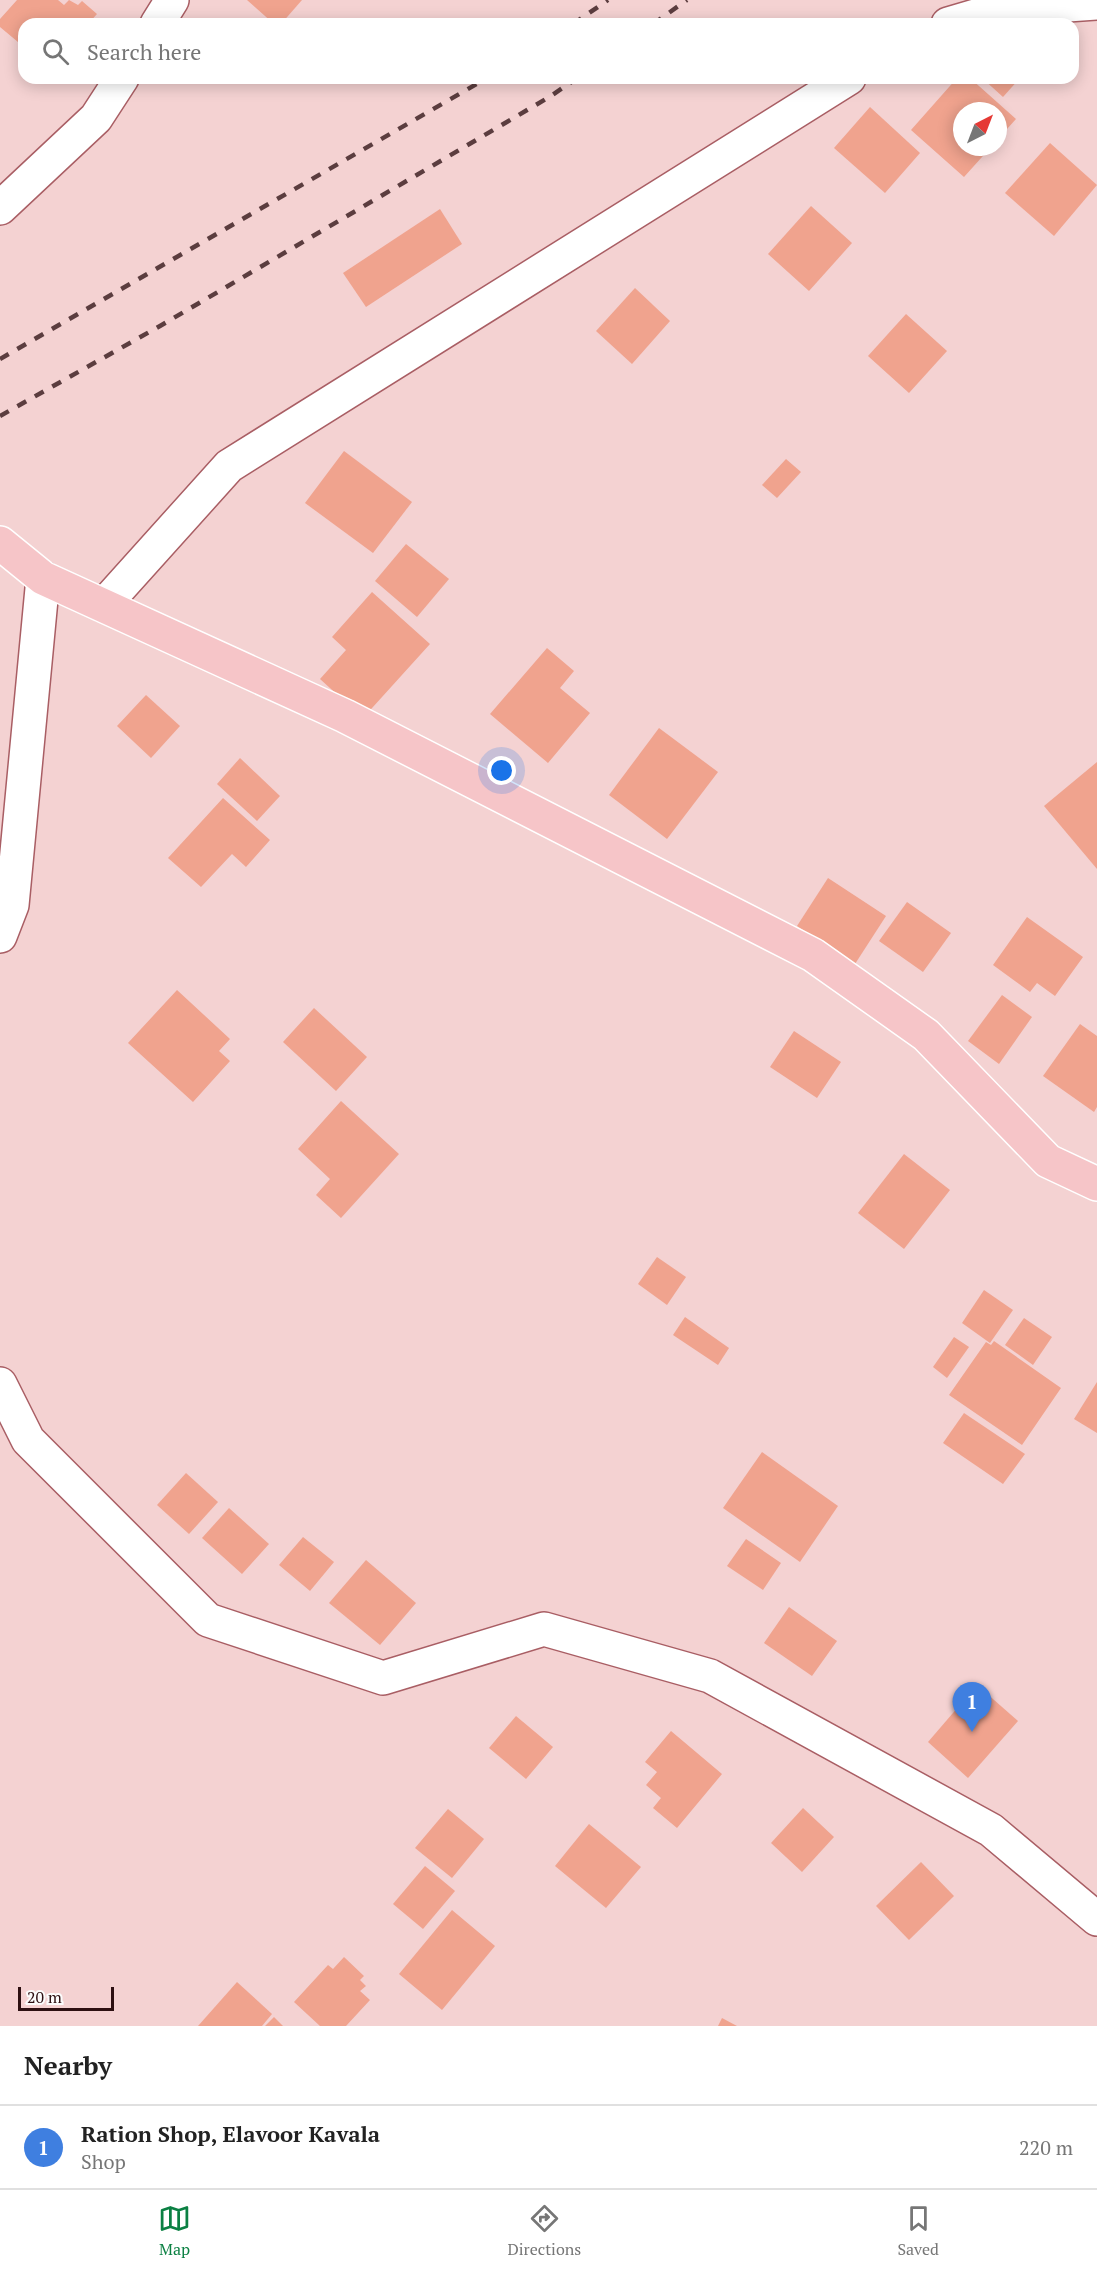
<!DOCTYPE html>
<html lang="en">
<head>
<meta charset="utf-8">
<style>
	:root { --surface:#fff; --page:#f2f2f2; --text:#222; --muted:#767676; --line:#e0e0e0; --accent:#0b8043 }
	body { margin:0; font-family:"PT Serif",serif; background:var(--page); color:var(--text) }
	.compass { position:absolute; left:953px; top:102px; width:54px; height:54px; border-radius:50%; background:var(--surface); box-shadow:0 3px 15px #0003; rotate:42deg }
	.scale { position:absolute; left:18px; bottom:15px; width:96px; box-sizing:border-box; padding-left:6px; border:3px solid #2d1012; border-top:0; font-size:16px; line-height:21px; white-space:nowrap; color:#2d1012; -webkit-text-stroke:4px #fcfcfc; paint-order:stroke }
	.you { position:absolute; left:502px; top:771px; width:21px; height:21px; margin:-15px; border:4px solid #fff; border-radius:50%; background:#1a73e8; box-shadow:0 0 0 9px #1a73e833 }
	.badge { display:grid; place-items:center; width:39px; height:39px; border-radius:50%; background:var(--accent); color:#fff; font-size:20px; font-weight:700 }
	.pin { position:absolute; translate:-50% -50px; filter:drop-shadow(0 2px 3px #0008) }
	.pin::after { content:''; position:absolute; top:32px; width:21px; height:18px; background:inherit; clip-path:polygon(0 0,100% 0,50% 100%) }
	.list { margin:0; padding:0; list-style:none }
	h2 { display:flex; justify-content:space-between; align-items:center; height:78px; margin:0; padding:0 24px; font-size:26px }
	h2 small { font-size:20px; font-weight:400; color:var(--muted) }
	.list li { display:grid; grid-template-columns:39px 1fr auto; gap:18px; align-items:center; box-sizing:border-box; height:84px; padding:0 24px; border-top:2px solid var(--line) }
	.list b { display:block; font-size:22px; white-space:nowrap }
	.list p { margin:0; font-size:20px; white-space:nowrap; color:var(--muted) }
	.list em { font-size:20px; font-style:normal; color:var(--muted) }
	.icon { flex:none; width:33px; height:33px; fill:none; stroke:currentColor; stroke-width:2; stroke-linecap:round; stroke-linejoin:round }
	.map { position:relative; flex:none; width:1097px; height:2026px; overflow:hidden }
	.search { position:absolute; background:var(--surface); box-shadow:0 3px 15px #0003; left:18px; right:18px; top:18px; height:66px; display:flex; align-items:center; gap:15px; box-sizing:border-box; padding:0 21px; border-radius:18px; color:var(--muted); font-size:22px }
	.sheet { height:162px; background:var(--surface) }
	nav { display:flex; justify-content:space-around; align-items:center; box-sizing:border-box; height:84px; border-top:2px solid var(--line); background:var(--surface); font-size:16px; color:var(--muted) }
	nav a { display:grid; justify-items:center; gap:3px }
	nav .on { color:var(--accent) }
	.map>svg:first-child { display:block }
	.building { fill:#f0a38e }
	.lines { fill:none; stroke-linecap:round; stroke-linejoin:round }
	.minor-casing { stroke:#a95e64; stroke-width:36 }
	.major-casing { stroke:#fff; stroke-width:36 }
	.minor { stroke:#fff; stroke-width:33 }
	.major { stroke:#f6c5c8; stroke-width:33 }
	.rail { stroke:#5b3d3f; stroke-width:4.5; stroke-dasharray:10 10; stroke-linecap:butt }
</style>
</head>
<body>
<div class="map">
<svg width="1097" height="2026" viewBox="0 0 1097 2026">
	<rect width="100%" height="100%" fill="#f4d2d2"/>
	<g class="building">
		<polygon points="17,0 58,0 64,5 69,0 78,5 82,1 97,14 88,24 24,24 24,47 0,27 0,19"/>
		<polygon points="247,0 302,0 281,24 274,24"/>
		<polygon points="957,78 970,78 1016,119 998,139 998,111 962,111 962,147 991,147 964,177 911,130"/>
		<polygon points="982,78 1020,78 1003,97"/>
		<polygon points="870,107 920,153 885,193 834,148"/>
		<polygon points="1050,143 1097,185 1054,236 1005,193"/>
		<polygon points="811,206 852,243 809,291 768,254"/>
		<polygon points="440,209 462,244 366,307 343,273"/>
		<polygon points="635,288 670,321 632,364 596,331"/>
		<polygon points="906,314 947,351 909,393 868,356"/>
		<polygon points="344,451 412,502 373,553 305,503"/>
		<polygon points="786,459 801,472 777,498 762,485"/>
		<polygon points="406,544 449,579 417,617 375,581"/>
		<polygon points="372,592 430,644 363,718 320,679 346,650 332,637"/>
		<polygon points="547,648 574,671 560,688 590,713 548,763 490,714"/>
		<polygon points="146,695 180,726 151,758 117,726"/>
		<polygon points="659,728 718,772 667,839 609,795"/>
		<polygon points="240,758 280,796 257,821 217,784"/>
		<polygon points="1097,762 1097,869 1044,806"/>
		<polygon points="223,798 270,840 246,867 232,854 201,887 168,858"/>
		<polygon points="828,878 886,916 855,964 797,926"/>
		<polygon points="907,902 951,933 923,972 879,941"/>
		<polygon points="1027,917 1083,957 1055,996 1037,983 1030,992 993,965"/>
		<polygon points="177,990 230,1039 219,1051 230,1061 193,1102 128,1043"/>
		<polygon points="1002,995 1032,1017 999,1064 968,1041"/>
		<polygon points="314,1008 367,1057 336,1091 283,1042"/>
		<polygon points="1080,1024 1097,1036 1097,1107 1094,1112 1043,1076"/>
		<polygon points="794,1031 841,1062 817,1098 770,1067"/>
		<polygon points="341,1101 399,1154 341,1218 316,1195 330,1179 298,1149"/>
		<polygon points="904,1154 950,1190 904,1249 858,1213"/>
		<polygon points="657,1257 686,1277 667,1305 638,1284"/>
		<polygon points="984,1290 1013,1310 990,1343 962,1323"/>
		<polygon points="685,1317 729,1348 718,1365 673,1335"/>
		<polygon points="1024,1318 1052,1337 1033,1365 1005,1345"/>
		<polygon points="954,1337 969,1347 947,1378 933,1367"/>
		<polygon points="994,1341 1061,1388 1022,1445 949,1395 986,1342 991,1345"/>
		<polygon points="1097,1382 1097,1433 1074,1419"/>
		<polygon points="964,1413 1025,1454 1003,1484 943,1443"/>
		<polygon points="762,1452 838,1506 800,1562 723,1508"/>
		<polygon points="186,1473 218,1502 189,1534 157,1505"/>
		<polygon points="229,1508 269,1544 242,1574 202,1538"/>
		<polygon points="303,1537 334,1562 310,1591 279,1565"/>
		<polygon points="746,1539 781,1563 763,1590 727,1566"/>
		<polygon points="366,1560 416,1603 380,1645 329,1603"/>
		<polygon points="789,1607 837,1641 812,1676 764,1643"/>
		<polygon points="977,1685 1018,1721 968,1778 928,1742"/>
		<polygon points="516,1716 553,1747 526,1779 489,1748"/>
		<polygon points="671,1731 722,1774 677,1828 653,1808 661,1798 646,1785 657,1772 645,1762"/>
		<polygon points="803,1808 834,1837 802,1872 771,1843"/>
		<polygon points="448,1809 484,1839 452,1878 415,1848"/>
		<polygon points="589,1824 641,1867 606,1908 555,1866"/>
		<polygon points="921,1862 954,1896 909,1940 876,1906"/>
		<polygon points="425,1866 455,1891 423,1929 393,1904"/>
		<polygon points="452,1910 495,1946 442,2010 399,1974"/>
		<polygon points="344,1957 364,1976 360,1980 366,1986 360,1991 370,2000 346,2026 320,2026 294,2002 328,1965 333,1969"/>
		<polygon points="237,1982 272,2014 262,2026 198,2026"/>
		<polygon points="274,2017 283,2026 265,2026"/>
		<polygon points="722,2018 737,2026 718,2026"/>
	</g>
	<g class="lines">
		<defs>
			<g id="minor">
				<polyline points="157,24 172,0"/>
				<polyline points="948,24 996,10 1097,3"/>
				<polyline points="0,208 96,118 122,78"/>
				<polyline points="104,605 229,466 849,78"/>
				<polyline points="0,936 12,905 43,578"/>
				<polyline points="0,1384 28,1440 208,1620 383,1678 544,1629 710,1676 991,1830 1097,1919"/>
			</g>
			<polyline id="major" points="0,543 43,578 345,716 813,955 926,1035 1048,1161 1097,1184"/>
		</defs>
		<use href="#minor" class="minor-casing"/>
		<use href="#major" class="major-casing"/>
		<use href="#minor" class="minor"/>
		<use href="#major" class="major"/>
		<g class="rail">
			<polyline points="573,24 608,0"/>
			<polyline points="653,24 687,0"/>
			<polyline points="0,359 487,78"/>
			<polyline points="0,416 160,326 551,96 577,78"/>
		</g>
	</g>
</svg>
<svg class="compass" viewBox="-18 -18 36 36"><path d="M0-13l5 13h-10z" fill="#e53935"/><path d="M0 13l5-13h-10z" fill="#767676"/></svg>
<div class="scale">20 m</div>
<div class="you"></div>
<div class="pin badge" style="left:972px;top:1732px;background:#3f7fe0">1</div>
<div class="search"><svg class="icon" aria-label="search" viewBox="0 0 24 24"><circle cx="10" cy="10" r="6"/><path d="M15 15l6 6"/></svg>Search here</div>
</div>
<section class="sheet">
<h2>Nearby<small></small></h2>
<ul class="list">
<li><span class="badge" style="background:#3f7fe0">1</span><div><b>Ration Shop, Elavoor Kavala</b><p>Shop</p></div><em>220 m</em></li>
</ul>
</section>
<nav>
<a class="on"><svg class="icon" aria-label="map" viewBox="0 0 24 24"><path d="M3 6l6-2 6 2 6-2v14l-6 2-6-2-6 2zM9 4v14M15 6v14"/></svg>Map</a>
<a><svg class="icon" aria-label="directions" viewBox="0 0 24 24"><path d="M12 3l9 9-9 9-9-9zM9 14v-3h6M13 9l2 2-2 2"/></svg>Directions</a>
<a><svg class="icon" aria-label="saved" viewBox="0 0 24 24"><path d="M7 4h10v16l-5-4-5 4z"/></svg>Saved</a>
</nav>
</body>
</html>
